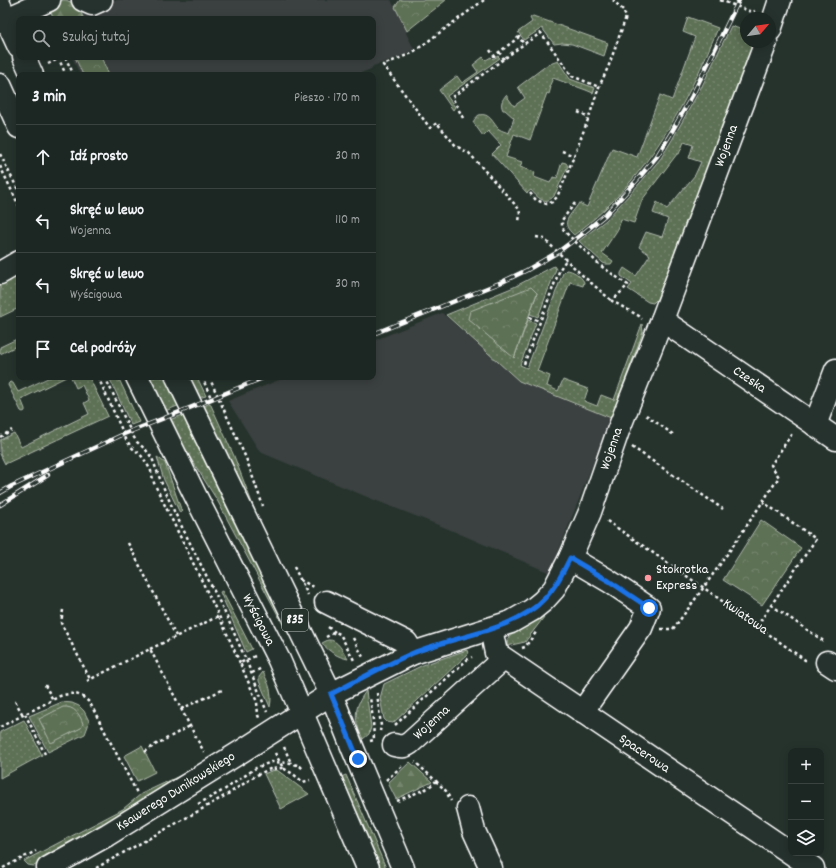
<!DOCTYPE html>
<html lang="pl">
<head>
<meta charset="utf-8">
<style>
	:root { --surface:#1c2622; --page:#252e2a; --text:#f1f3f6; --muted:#a0a5a5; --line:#3a4340 }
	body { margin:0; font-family:Dekko,sans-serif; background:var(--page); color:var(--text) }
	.controls { position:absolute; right:12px; bottom:12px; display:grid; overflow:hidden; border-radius:8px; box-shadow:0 2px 10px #0003 }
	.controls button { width:36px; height:36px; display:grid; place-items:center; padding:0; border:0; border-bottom:1px solid var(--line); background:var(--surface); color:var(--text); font:20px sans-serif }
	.compass { position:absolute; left:740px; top:12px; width:36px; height:36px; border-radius:50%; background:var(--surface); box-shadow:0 2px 10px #0003; rotate:61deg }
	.stop { position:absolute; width:12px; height:12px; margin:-9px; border:3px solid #1a73e8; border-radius:50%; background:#fff }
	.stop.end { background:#1a73e8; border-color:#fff; box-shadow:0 1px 4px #0008 }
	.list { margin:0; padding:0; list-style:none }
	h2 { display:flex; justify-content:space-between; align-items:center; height:52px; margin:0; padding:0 16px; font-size:17px }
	h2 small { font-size:13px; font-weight:400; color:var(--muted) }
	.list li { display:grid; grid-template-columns:26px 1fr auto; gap:12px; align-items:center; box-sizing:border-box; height:64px; padding:0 16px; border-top:1px solid var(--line) }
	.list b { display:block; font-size:15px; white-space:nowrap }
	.list p { margin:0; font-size:13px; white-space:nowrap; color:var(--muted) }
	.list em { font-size:13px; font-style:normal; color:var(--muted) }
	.icon { flex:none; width:22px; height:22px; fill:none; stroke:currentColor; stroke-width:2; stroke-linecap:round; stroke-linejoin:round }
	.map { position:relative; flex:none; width:836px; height:868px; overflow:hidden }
	.search { position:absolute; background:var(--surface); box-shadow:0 2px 10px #0003; left:16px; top:16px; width:360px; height:44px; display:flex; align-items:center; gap:10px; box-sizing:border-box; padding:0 14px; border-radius:8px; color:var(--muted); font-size:15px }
	.panel { position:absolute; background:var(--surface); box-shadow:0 2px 10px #0003; left:16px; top:72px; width:360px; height:308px; border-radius:8px }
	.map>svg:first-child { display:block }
	.built { fill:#3a413f }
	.grass { fill:url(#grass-dots); stroke:#aeb8aa }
	.forest { fill:url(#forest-firs); stroke:#aeb8aa }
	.park { fill:url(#park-crowns); stroke:#aeb8aa }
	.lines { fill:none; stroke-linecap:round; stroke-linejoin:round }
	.minor-casing { stroke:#fff; stroke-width:25 }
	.major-casing { stroke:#fff; stroke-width:25 }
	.path { stroke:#fff; stroke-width:2.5; stroke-dasharray:3 3; stroke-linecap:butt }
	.minor { stroke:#26332d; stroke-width:22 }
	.major { stroke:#26332d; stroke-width:22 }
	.rail-casing { stroke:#fff; stroke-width:4.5 }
	.rail { stroke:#26332d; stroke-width:3; stroke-dasharray:9; stroke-linecap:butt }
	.route { stroke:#1a73e8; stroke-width:5 }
	.poi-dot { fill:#ff9aa2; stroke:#26332d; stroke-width:1.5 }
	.labels { text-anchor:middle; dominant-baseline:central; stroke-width:4; stroke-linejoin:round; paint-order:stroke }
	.shield { fill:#26332d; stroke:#bec2c0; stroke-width:1 }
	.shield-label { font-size:13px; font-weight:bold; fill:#fff }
	.street-label { font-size:14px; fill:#fff; stroke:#26332d }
	.poi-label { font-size:14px; fill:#fff; stroke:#26332d; text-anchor:start }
</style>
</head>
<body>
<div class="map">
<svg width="836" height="868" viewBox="0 0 836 868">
	<defs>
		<pattern id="grass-dots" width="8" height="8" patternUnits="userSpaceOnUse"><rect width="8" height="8" fill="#5d7154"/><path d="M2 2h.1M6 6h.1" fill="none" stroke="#75866e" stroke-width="1.8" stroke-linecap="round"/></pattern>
		<pattern id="forest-firs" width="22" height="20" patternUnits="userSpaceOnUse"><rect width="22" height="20" fill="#5d7154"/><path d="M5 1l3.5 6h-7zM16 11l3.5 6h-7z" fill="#75866e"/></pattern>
		<pattern id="park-crowns" width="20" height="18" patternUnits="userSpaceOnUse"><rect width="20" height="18" fill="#5d7154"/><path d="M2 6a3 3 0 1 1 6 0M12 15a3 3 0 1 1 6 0" fill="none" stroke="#75866e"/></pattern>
	</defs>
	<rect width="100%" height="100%" fill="#26332d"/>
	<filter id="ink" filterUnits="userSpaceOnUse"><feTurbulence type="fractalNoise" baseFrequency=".025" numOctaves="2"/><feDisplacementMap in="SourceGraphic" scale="8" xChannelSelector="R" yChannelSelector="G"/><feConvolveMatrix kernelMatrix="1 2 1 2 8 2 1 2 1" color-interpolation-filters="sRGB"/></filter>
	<g filter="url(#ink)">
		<g class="built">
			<polygon points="45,0 391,0 407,31 406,33 414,49 402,56 373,66 371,69 356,75 80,75 72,57 373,57 373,19 54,19"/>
			<polygon points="442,313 519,381 611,418 550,573 446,528 372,499 260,452 228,401 286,377 373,377 373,341"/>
		</g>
		<g class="grass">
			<polygon points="533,16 608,43 604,56 572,44 562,43 554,44 542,28 524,40 518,32 532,22 530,18"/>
			<path d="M 688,17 L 718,28 C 696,82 669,136 631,181 C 614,202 595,219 574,235 C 559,222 570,217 579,203 L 587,207 L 612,148 L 637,157 L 660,95 L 672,100 L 695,37 L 683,32 Z"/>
			<polygon points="731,26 740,29 746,34 746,42 750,42 751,46 751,52 657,299 653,303 648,302 628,289 632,284 621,276 621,273 624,268 636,276 650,255 639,247 646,232 662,237 668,219 653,213 657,202 667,209 695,175 701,162 689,158 693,145 684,142 679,154 677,154 642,200 634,223 621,219 618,229 602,253 613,261 611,264 606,264 603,263 579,241 606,220 640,183 661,158 672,140 702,86"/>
			<polygon points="498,56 500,58 447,96 455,107 453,110 439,90 457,76 462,83 478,72 473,65 483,57 486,60 491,57 493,59"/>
			<path d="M 558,61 L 570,79 L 595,88 L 593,93 L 586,90 L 553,78 L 549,87 L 551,87 L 549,94 L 547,93 L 530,140 L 514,134 L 506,157 L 522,162 L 520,167 L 535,172 L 534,177 L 550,183 L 553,177 L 557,178 L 562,162 L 566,163 L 568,166 L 554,196 C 545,206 537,197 531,190 L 527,193 L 492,154 L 501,145 L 488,131 L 483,136 L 473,122 C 475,119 476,117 479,115 C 490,112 493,124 499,129 C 502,131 506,132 509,133 L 514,118 L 505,110 L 503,110 C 500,104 502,100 506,95 L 514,106 L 525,98 L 518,87 L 547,65 Z"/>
			<path d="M 554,266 L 556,269 L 538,317 L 530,314 L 537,293 L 514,358 L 528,320 L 536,323 L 520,365 L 527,368 L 563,273 L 566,270 C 573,270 581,276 584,282 L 583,286 L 570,282 L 537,371 L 550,376 L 547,386 L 558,391 L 563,380 L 588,389 L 584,401 L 597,406 L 601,395 L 614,400 L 642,324 L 643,332 L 611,418 L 519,381 L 446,315 L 514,287 Z"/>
			<polygon points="19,271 19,308 0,317 0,281"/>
			<polygon points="19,338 19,345 0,354 0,347"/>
			<polygon points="50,377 66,377 21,399 25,409 25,411 23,412 21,411 8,385 9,383 10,382 13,383 18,392"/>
			<polygon points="71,377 89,377 108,416 5,464 0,454 0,440 14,433 21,447 89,414 84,403 89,400 82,385 76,388"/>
			<polygon points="109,377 118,377 139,422 131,425"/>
			<polygon points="149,377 166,377 180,405 165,411"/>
			<polygon points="188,377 197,377 206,396 198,398"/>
			<polygon points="210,403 234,456 259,521 202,407"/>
			<polygon points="183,415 222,498 292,630 287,632 217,500 179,440 169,420"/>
			<polygon points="157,457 160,459 165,463 182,512 180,513 164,480"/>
			<polygon points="222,591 252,649 246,652 220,592"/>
			<path d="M 543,616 L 544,617 L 525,642 L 507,646 C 506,634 517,632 526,627 C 532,624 537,619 543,616 Z"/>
			<path d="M 328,640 C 338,639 343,652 348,659 C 338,657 329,652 322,643 Z"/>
			<polygon points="467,650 468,654 393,723 387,722 384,719 380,698 384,684 423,665"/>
			<path d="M 263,672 C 269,684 273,693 270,707 L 259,681 L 259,677 Z"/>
			<path d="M 366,691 L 371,727 L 369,734 L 363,739 C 354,721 353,708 366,691 Z"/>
			<polygon points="62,702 72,703 79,706 84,711 89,721 88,726 85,734 48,752 29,716"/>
			<polygon points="24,720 42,755 0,778 0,732"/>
			<polygon points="192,770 78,842 34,866 28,865 24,861 123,809 141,794"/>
			<polygon points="277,770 309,794 281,809 264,774 271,771"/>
			<polygon points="346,775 386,868 379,868 341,777"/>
		</g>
		<g class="forest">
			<polygon points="63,0 66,0 77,5 84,19 54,19 48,6"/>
			<polygon points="410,762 432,782 396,799 389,785 389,782"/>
		</g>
		<g class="park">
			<polygon points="400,0 446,0 407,31 395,7"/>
			<polygon points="75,57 101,57 109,75 83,75"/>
			<polygon points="531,287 537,293 514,358 468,319 470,311"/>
			<polygon points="761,520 801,548 762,605 723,580"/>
			<path d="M 63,707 C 74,706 80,714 83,724 L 81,728 L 51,743 L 39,719 Z"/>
			<polygon points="142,746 155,772 137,781 124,756"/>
		</g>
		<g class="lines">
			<defs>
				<g id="minor">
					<polyline points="83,0 92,4 101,0"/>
					<polyline points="0,22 49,0"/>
					<polyline points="770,30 780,0"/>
					<polyline points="0,273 19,262"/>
					<polyline points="662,320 836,439"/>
					<polyline points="815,425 836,370"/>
					<polyline points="570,558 609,581 649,608 641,628 582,712"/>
					<polyline points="326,602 406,642 413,653"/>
					<polyline points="491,629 496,653 813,868"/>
					<polyline points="827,662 836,668"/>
					<path d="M 394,745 C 401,747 404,747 410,743 L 503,659"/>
					<polyline points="468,808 474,831 491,868"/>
					<polyline points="48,868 107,835 242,751 331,694 413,653 511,622 532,610 543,601 554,589 570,558 590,512 618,431 662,320 766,42"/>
				</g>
				<g id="major">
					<polyline points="0,6 19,47"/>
					<polyline points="24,57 32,75"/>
					<polyline points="0,85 19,127"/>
					<polyline points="137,377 197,499 279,660 302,713 368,868"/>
					<polyline points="177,377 331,694 353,749 403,868"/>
				</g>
			</defs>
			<use href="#minor" class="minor-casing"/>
			<use href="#major" class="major-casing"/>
			<g class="path">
				<polyline points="484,0 412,53 383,65 430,128 437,123 456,146 469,153 519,209 520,214 519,222"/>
				<polyline points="720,0 752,12 755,11"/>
				<polyline points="490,50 494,56 519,37 524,44"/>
				<polyline points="499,52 504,59"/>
				<polyline points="58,57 66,75"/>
				<polyline points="65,57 74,75"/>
				<polyline points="48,64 62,57"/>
				<polyline points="578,112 589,117"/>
				<polyline points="463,118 452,97 524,44 541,33 572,76 599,87"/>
				<polyline points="562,151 574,156"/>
				<polyline points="0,154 19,192"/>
				<polyline points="0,166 19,206"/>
				<polyline points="530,193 536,200 547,204 552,202 557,197 565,179 589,117 599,87 609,65 626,17 623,10 613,0"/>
				<polyline points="575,203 562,220 562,227 565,232 601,266 628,285 612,301 639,316 642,319"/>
				<polyline points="536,237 543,238 581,274 612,301"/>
				<polyline points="529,317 540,321"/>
				<polyline points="524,364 560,269 566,260"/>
				<polyline points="98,377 126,439 131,447 140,454 146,462 151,471 154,483 219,616 240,663"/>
				<polyline points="105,377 133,436 137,442 146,450 152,458 162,484 174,511 226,615 246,660 267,712"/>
				<polyline points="202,377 211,398"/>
				<polyline points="209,377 246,458 263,506"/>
				<polyline points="646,415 674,435"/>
				<polyline points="0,437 12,430"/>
				<polyline points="632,447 723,509"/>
				<polyline points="607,521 704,588 805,660 809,660"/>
				<polyline points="128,543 176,636"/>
				<polyline points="294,567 308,595"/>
				<polyline points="300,580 314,587"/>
				<polyline points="771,605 825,642"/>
				<polyline points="63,610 61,623 90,679"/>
				<polyline points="757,626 816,539 763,502"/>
				<polyline points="328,627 335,632"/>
				<path d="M 661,629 L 673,629 C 710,580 745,529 779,477 L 771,465 L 793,432"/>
				<polyline points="326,637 335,632 340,634 355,662"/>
				<polyline points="353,638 363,657"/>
				<polyline points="522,648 525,647 537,631"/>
				<polyline points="150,649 219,616"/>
				<polyline points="255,656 240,663 257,702 258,715 259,718"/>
				<polyline points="252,673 262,668"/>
				<polyline points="87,681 150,649 190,726 204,752"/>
				<polyline points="45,685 53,700"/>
				<polyline points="377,693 381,726 380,731"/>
				<polyline points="15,701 23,715"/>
				<polyline points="181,709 222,690"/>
				<polyline points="25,714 45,754"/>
				<polyline points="395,725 468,659 472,657"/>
				<path d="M 0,727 L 60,696 C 73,692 80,693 90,703 L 137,793"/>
				<polyline points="370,741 374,740 373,720 370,697"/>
				<polyline points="284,747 291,763"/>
				<polyline points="145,752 155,745 190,726"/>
				<polyline points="275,753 283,768 293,774 303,782 310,780"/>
				<polyline points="386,780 402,766"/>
				<polyline points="436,781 446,791 451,801"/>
				<polyline points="397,801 428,788 436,781 415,762"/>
				<polyline points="198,804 224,790 256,768 271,762 291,763 300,766 304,770"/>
				<polyline points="3,868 36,851"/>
				<polyline points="96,868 202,809 228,794 257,775 270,769 283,768"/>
			</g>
			<use href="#minor" class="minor"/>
			<use href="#major" class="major"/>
			<defs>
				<g id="rail">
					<polyline points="373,334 502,282 527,270 558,252 582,234 605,215 637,180 657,156 671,133 692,96 739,0"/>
					<polyline points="0,493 12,486 124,434 192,407 265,377"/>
					<polyline points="0,505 48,475"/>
				</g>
			</defs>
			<use href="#rail" class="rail-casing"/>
			<use href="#rail" class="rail"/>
		</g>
	</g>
	<g class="lines" filter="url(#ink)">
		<path class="route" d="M 358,759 L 331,694 C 358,680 385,665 413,653 C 453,636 515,631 544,599 C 556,587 563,572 570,558 L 609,581 L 649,608"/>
	</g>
	<circle class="poi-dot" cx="648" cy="578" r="4"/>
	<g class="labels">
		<rect class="shield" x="282" y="609" width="26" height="22" rx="3"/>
		<g class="shield-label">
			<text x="295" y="620">835</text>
		</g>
		<g class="street-label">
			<text transform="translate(727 146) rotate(-70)">Wojenna</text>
			<text transform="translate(749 380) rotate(34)">Czeska</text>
			<text transform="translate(612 449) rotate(-71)">Wojenna</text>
			<text transform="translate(745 617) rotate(35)">Kwiatowa</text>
			<text transform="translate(258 620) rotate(63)">Wyścigowa</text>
			<text transform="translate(432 723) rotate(-42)">Wojenna</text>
			<text transform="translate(644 754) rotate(34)">Spacerowa</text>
			<text transform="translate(176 792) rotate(-32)">Ksawerego Dunikowskiego</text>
		</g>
		<g class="poi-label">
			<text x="656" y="570">Stokrotka<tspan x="656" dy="16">Express</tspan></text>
		</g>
	</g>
</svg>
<div class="controls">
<button>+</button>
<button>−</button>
<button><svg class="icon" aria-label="layers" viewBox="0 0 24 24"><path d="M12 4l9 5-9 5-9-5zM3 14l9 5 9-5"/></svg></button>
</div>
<svg class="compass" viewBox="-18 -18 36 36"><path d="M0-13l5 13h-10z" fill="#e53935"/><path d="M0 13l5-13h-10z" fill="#a0a5a5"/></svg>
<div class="stop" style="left:649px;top:608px"></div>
<div class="stop end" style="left:358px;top:759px"></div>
<div class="search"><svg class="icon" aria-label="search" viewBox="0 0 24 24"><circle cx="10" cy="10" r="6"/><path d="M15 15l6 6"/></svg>Szukaj tutaj</div>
<section class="panel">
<h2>3 min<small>Pieszo · 170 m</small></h2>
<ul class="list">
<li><svg class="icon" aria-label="ahead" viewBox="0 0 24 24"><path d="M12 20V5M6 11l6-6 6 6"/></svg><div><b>Idź prosto</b></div><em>30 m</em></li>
<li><svg class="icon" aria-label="left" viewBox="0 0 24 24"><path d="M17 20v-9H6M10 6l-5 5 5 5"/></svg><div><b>Skręć w lewo</b><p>Wojenna</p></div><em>110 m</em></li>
<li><svg class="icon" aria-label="left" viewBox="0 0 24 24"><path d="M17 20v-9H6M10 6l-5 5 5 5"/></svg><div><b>Skręć w lewo</b><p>Wyścigowa</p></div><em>30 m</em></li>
<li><svg class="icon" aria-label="arrive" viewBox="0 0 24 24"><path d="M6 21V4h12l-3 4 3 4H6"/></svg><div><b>Cel podróży</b></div></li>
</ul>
</section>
</div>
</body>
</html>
